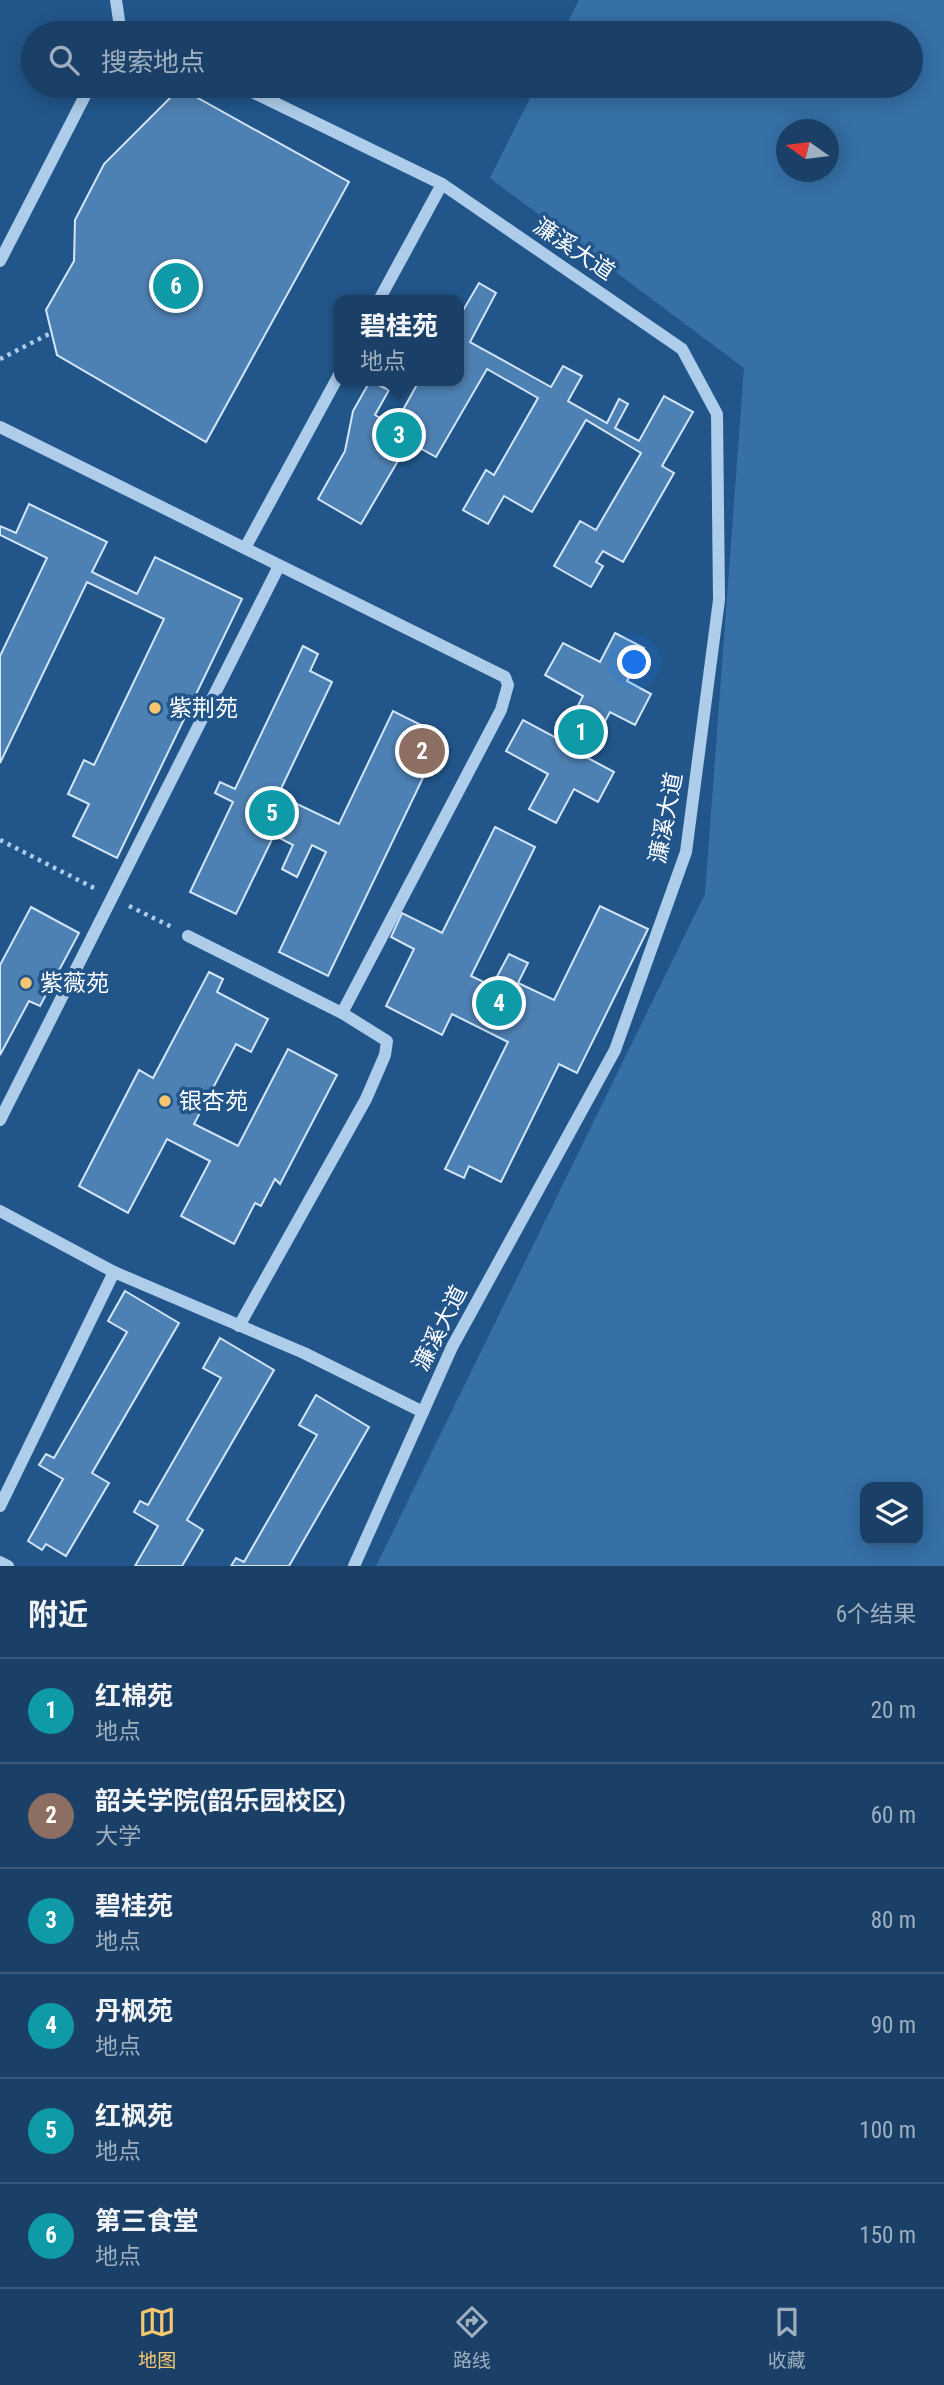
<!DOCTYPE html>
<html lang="zh">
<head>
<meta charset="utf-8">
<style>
	:root { --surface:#1a4068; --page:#274b71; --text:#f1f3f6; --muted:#9fafc0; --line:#38597c; --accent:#f7c770 }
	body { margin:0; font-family:"Roboto Condensed","Noto Sans SC",sans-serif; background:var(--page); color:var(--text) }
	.controls { position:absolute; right:21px; bottom:21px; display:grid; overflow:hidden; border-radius:14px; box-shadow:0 4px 18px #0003 }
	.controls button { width:63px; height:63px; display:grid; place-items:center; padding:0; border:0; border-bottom:2px solid var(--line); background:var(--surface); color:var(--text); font:35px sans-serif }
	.compass { position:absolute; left:776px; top:119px; width:63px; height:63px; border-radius:50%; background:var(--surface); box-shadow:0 4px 18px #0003; rotate:284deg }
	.you { position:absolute; left:635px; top:663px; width:24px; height:24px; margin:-18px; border:5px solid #fff; border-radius:50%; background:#1a73e8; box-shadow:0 0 0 10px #1a73e833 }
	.badge { display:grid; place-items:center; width:46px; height:46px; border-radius:50%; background:var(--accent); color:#fff; font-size:23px; font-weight:700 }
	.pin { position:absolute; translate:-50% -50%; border:4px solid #fff; box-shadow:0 2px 7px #0006 }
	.popup { position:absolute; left:334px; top:295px; width:130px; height:91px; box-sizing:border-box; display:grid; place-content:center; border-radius:14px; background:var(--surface); filter:drop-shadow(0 2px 5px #0005); font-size:23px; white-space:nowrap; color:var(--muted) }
	.popup b { font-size:26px; color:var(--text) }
	.popup::after { content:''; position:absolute; left:50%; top:100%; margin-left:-14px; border:14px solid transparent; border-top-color:var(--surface) }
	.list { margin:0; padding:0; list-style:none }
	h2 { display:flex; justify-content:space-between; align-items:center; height:91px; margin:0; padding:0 28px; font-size:30px }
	h2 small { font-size:23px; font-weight:400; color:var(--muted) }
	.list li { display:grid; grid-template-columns:46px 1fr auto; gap:21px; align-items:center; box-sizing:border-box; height:105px; padding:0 28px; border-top:2px solid var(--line) }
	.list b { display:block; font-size:26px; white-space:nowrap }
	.list p { margin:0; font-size:23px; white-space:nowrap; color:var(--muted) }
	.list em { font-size:23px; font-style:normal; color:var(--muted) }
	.icon { flex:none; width:38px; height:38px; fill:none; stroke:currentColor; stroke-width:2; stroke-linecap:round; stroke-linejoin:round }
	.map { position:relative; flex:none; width:944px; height:1566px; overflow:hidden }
	.search { position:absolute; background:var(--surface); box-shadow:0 4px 18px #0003; left:21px; right:21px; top:21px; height:77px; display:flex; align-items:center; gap:18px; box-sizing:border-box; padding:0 24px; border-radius:38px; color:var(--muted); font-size:26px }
	.sheet { height:721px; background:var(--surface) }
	nav { display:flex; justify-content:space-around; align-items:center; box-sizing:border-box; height:98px; border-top:2px solid var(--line); background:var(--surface); font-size:19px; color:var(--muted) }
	nav a { display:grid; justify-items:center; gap:4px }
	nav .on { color:var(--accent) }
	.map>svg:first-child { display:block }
	.green { fill:#3670a7; fill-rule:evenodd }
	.building { fill:#4e81b3; stroke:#d3e6f8; stroke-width:2 }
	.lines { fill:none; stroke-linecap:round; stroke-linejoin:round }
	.path { stroke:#aecdeb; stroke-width:4.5; stroke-dasharray:3.5 5; stroke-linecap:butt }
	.minor { stroke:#aecdeb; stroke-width:12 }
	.poi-dot { fill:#f7c770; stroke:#22568a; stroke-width:2.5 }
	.labels { text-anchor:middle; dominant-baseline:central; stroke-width:7; stroke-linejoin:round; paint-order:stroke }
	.street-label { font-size:23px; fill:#fff; stroke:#22568a }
	.poi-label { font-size:23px; fill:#fff; stroke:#22568a; text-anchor:start }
</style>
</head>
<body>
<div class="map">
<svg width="944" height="1566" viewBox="0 0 944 1566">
	<rect width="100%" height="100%" fill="#22568a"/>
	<path class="green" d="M 579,0 L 944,0 L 944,1566 L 376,1566 L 705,894 L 744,368 L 490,178 L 536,86 L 911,86 L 911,33 L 562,33 ZM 786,130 L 828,130 L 828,172 L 786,172 ZM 865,1487 L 918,1487 L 918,1540 L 865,1540 Z"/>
	<g class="building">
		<polygon points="180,88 349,182 206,442 57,355 46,310 74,261 75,220 104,164"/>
		<polygon points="479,283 496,293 470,342 551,387 563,366 582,376 568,401 607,423 619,399 628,404 615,428 639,441 664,396 693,412 662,466 674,473 623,562 603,551 596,562 603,566 591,587 554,566 580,521 596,530 641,453 586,420 532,512 504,496 488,524 463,510 486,470 494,475 538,398 487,369 436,457 409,442 361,524 318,499 345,451 353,411 370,381 389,390 375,415 394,426 419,381 458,381 458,319"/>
		<polygon points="29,504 107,542 92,572 137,594 155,557 242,599 117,858 73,836 89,804 68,794 84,760 94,765 164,619 87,582 0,763 0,656 47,558 0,535 0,526 16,533"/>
		<polygon points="615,633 644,648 627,681 651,694 635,725 610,712 586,757 614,772 598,802 574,789 556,823 529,809 548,774 506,751 523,720 560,740 583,696 545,675 563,643 600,662"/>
		<polygon points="303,646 318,654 310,671 332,682 278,795 339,824 393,711 443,736 328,976 279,952 326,852 312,845 297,877 282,869 293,845 274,835 236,914 190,892 233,802 215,793 220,782 235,789"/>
		<polygon points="495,827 535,847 471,976 492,986 509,954 528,963 518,983 554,1000 600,906 648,929 577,1073 559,1064 501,1182 469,1166 464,1178 445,1169 508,1042 452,1014 442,1035 386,1006 414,949 391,937 402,913 442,933"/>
		<polygon points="31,907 79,933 40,1006 29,1001 0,1055 0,965"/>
		<polygon points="209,972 223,979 217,992 268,1019 251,1052 236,1044 194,1124 238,1146 288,1049 337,1075 280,1184 275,1179 261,1206 255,1203 234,1244 181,1216 210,1161 167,1139 128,1213 79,1186 139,1070 153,1078"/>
		<polygon points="125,1291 179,1323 92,1473 109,1483 66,1556 46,1544 42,1550 28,1541 63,1479 39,1465 46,1454 54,1458 127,1332 108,1321"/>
		<polygon points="220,1338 274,1370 187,1520 203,1530 182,1566 135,1566 158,1526 134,1512 140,1501 148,1505 221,1378 203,1368"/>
		<polygon points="316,1395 369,1427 289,1566 231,1566 236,1558 244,1562 317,1435 299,1425"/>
	</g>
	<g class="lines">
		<g class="path">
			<polyline points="0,359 51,333"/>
			<polyline points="0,840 96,889"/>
			<polyline points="129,906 174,928"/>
		</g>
		<g class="minor">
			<polyline points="116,0 120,27"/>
			<polyline points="240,86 442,184 379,300"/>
			<polyline points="0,261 90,86"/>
			<polyline points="0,427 505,677 508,685 501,710 342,1013 387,1041 385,1055 366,1099 239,1326"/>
			<polyline points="245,548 340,373"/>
			<polyline points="188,936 342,1013"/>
			<polyline points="0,1120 279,566"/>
			<polyline points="0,1211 114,1272 304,1353 423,1412"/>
			<polyline points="0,1506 114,1272"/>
			<polyline points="0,1562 8,1566"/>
			<polyline points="354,1566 452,1347 615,1050 686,852 719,600 717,414 682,349 442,184"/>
		</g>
	</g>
	<g class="poi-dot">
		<circle cx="155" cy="708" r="7"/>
		<circle cx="26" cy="983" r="7"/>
		<circle cx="165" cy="1101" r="7"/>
	</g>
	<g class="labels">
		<g class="street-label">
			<text transform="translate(574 249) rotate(34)">濂溪大道</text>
			<text transform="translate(666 818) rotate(-79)">濂溪大道</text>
			<text transform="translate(440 1328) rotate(-63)">濂溪大道</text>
		</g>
		<g class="poi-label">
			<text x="169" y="708">紫荆苑</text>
			<text x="40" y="983">紫薇苑</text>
			<text x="179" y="1101">银杏苑</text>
		</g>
	</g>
</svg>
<div class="controls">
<button><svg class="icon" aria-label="layers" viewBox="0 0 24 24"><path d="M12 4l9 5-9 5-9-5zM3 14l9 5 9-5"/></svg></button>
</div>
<svg class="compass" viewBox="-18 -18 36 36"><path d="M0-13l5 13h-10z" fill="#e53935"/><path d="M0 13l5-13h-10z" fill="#9fafc0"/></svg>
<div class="you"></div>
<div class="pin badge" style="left:581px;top:732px;background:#0f9aa8">1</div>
<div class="pin badge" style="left:422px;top:751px;background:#8d6e63">2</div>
<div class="pin badge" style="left:399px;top:435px;background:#0f9aa8">3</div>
<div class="popup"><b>碧桂苑</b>地点</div>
<div class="pin badge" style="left:499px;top:1003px;background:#0f9aa8">4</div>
<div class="pin badge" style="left:272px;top:813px;background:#0f9aa8">5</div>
<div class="pin badge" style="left:176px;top:286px;background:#0f9aa8">6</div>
<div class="search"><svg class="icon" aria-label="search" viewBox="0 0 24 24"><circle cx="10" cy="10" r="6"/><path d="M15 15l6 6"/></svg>搜索地点</div>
</div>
<section class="sheet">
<h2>附近<small>6个结果</small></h2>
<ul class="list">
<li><span class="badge" style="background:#0f9aa8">1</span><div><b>红棉苑</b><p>地点</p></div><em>20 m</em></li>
<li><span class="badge" style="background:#8d6e63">2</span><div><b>韶关学院(韶乐园校区)</b><p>大学</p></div><em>60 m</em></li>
<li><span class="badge" style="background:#0f9aa8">3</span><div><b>碧桂苑</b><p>地点</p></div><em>80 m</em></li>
<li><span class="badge" style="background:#0f9aa8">4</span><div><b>丹枫苑</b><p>地点</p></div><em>90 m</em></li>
<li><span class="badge" style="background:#0f9aa8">5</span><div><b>红枫苑</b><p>地点</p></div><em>100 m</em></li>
<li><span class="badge" style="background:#0f9aa8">6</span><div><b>第三食堂</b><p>地点</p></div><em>150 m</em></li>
</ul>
</section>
<nav>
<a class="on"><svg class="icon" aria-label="map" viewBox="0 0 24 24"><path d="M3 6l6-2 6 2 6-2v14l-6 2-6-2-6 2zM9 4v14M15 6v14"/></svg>地图</a>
<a><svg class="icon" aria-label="directions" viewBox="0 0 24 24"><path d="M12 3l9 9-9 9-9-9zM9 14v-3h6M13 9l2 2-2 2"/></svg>路线</a>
<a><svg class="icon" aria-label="saved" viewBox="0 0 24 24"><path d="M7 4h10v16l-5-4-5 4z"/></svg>收藏</a>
</nav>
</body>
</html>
